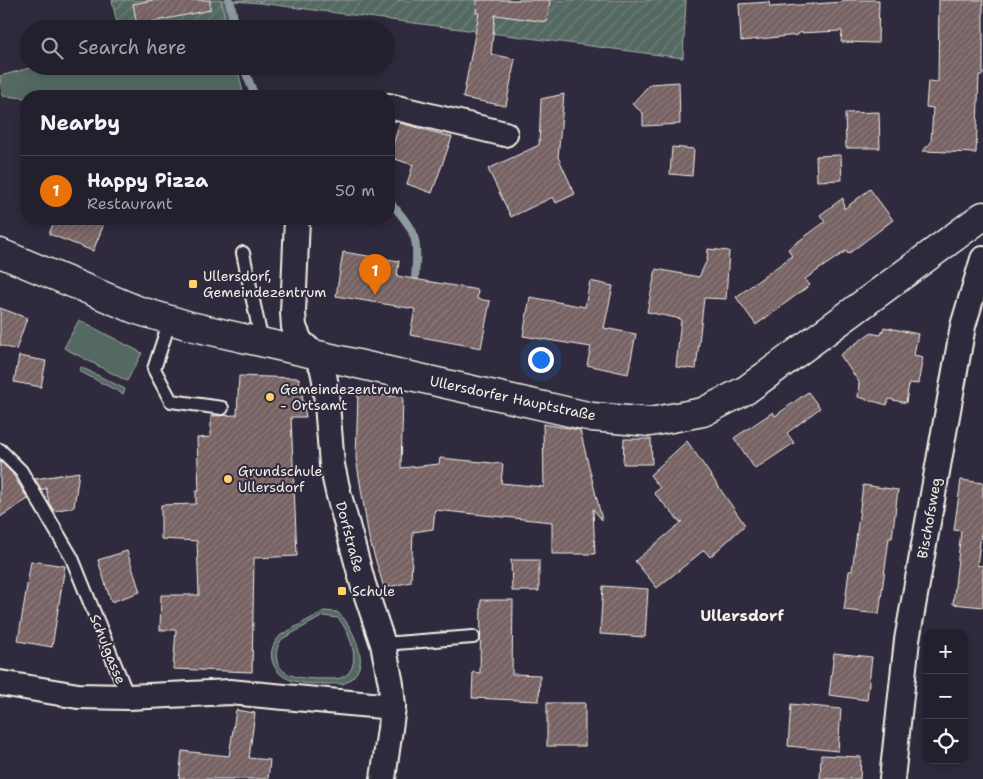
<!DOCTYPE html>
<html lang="en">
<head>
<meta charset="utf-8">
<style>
	:root { --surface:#23202e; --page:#2b2836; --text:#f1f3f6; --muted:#a3a3aa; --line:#403e4a; --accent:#ffd166 }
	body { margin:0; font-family:"Shantell Sans",sans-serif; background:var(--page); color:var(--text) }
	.controls { position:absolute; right:15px; bottom:15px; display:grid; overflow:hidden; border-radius:10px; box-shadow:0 2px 12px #0003 }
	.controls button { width:45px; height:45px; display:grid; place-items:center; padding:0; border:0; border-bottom:1px solid var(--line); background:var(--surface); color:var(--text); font:25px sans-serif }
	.you { position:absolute; left:540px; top:359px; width:18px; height:18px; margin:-12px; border:4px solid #fff; border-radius:50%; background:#1a73e8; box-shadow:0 0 0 8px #1a73e833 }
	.badge { display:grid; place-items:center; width:32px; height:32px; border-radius:50%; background:var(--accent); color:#fff; font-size:16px; font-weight:700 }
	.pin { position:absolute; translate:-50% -41px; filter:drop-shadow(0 1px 2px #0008) }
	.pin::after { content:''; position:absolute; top:26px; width:18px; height:15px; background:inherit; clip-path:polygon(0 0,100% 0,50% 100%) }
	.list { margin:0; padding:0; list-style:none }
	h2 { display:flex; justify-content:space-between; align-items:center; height:65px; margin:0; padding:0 20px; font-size:21px }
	h2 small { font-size:16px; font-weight:400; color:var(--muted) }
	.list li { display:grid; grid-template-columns:32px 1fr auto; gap:15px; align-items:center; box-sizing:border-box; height:70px; padding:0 20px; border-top:1px solid var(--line) }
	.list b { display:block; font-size:19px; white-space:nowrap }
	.list p { margin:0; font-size:16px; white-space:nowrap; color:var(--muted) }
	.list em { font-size:16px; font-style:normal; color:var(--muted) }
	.icon { flex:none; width:28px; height:28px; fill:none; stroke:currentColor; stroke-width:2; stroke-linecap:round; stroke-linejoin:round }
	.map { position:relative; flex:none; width:983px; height:779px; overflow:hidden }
	.search { position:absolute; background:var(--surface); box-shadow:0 2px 12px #0003; left:20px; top:20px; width:375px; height:55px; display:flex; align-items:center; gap:12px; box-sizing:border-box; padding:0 18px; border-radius:28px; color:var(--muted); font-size:19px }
	.panel { position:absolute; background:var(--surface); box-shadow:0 2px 12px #0003; left:20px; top:90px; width:375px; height:135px; border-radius:20px }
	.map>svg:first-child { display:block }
	.grass { fill:#556963; stroke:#a4ada6; fill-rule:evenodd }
	.garden { fill:url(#garden-furrows); stroke:#a4ada6 }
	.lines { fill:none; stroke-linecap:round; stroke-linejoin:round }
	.stream { stroke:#8d9ba1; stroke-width:8 }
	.building { fill:url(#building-hatch); stroke:#f4f1e8 }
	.lane-casing { stroke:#f4f1e8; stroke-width:16 }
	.street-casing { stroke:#f4f1e8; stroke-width:28 }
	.secondary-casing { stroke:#f4f1e8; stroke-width:31 }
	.lane { stroke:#2f2a3d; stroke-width:12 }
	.street { stroke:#2f2a3d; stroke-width:24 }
	.secondary { stroke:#2f2a3d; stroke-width:28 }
	.poi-dot { fill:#ffd166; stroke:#2f2a3d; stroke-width:2 }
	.labels { text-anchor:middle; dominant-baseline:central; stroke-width:4; stroke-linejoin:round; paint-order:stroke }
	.poi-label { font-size:14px; fill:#f4f1e8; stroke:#2f2a3d; text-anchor:start }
	.street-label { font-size:14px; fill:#f4f1e8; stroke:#2f2a3d }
	.quarter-label { font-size:16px; font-weight:bold; fill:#f4f1e8; stroke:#2f2a3d }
</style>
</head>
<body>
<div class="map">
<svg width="983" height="779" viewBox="0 0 983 779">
	<defs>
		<pattern id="garden-furrows" width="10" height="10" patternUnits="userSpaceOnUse" patternTransform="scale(1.25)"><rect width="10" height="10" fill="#556963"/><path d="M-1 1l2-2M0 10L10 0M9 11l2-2" fill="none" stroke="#6e7f79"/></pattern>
		<pattern id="building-hatch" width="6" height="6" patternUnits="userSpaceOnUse" patternTransform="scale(1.25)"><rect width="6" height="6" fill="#776264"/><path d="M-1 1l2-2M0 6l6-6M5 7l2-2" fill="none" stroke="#8b797a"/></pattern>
	</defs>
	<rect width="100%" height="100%" fill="#2f2a3d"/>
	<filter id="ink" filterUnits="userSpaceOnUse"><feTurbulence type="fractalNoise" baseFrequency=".02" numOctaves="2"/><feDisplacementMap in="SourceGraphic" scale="10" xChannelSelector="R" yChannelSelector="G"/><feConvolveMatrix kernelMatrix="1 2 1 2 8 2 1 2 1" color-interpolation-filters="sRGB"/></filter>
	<g filter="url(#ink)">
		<g class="grass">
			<polygon points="221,0 259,0 260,3 234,1 237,16 225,19 227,29 184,29 224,19"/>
			<polygon points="37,66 237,66 244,96 26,98 2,96 0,76"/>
			<polygon points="79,320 142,353 127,381 64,348"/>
			<polygon points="81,367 125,389 123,394 79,371"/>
			<path d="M 324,611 L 337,612 C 349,620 363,651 360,664 C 358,674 351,680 343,684 C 321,683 282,689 273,663 C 269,652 273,643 281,635 ZM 323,616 L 338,618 C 351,633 366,673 337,679 C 320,678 283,683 277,661 C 275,653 277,646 282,639 Z"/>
		</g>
		<g class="garden">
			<polygon points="112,0 221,0 225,19 184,29 118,29"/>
			<polygon points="259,0 686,0 683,58 260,3"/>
		</g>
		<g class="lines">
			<g class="stream">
				<polyline points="229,0 235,29"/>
				<polyline points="243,66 255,96"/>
				<polyline points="389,200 393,206"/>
				<path d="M 397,210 C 420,237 417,245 415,279"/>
			</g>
		</g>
		<g class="building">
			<polygon points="153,0 210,0 210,10 137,25 133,4"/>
			<polygon points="477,0 550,0 547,22 495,15 491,54 515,59 506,106 463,98 479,13 476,13"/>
			<polygon points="842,0 879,0 878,43 841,42 842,31 798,33 798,35 741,41 739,4 769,2 770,7 842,2"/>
			<polygon points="939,0 983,0 983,75 979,75 976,153 922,151 931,143 933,108 926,107 928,81 938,82"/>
			<polygon points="679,82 680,124 643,126 643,113 632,104 650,84"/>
			<polygon points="564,94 558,157 575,194 556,203 553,197 511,217 488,169 539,145 541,99"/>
			<polygon points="879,112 880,148 846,148 845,113"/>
			<polygon points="400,123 452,137 432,193 407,184 413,165 389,157"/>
			<polygon points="672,147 694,149 692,176 670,174"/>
			<polygon points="841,155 842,180 817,181 816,156"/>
			<polygon points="870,189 893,220 848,254 846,251 805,279 810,285 756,325 736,297 792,256 788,249 825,222 820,215 843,198 844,209"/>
			<polygon points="55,219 106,219 93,251 49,234"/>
			<polygon points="708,249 729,251 726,299 704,298 696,369 676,367 681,319 647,312 656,269 699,277 707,260"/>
			<polygon points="343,252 399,261 397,276 478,290 477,299 490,301 481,348 410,335 415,309 336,296"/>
			<polygon points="590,281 613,286 604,328 636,334 628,374 587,365 591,347 523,336 530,297 585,307"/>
			<polygon points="0,308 27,318 16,350 0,345"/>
			<polygon points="884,327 918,334 914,355 923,357 918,384 909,383 906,403 889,399 887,405 858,397 859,382 840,355 870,333 881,335"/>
			<polygon points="19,356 46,361 41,387 14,382"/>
			<polygon points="239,376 299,378 306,417 291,417 297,556 254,558 252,672 173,669 176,630 160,630 161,595 199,595 197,541 161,539 161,505 196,504 196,491 199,491 197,438 211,437 211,416 237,415"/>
			<polygon points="808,392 820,408 787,433 794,443 755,469 734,438 773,412 775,416"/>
			<polygon points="358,393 403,397 401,468 439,464 440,458 503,464 501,483 544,487 543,424 580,430 602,520 593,509 595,554 552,554 552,522 435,510 433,529 413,532 411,582 384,588 369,538 356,458"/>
			<polygon points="624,439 651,439 652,464 623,464"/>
			<polygon points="687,441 745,525 710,557 704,550 657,588 635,561 683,521 680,522 654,493 660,488 650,475"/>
			<polygon points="0,461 12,473 28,499 0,517"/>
			<polygon points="79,472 74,507 54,511 49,503 46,488 42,490 35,479"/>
			<polygon points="961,480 983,483 983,520 977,565 983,566 983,607 953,604 961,531 954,530"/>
			<polygon points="863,485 898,490 892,538 889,538 879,614 844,610 849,571 852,571"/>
			<polygon points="127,551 140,592 111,602 98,560"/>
			<polygon points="511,560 539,560 539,591 512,591"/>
			<polygon points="31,561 65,566 52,647 18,641"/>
			<polygon points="603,586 648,589 645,637 600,634"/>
			<polygon points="481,600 513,600 512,674 540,675 539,701 472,698 473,672 480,673"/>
			<polygon points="834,653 872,657 867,700 829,695"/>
			<rect x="547" y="703" width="38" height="43"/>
			<polygon points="791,704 841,709 838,751 788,746"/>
			<polygon points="236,710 255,713 249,758 270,760 268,779 179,779 182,751 229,756"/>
			<polygon points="821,755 861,757 860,779 820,779"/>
		</g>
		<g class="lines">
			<defs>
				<g id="lane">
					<polyline points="243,253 262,343"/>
					<polyline points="170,320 154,369 171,401 222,408"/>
					<polyline points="0,450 21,471 72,558 128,697"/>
					<polyline points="383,644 473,637"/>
				</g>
				<g id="street">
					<polyline points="389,106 505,134"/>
					<polyline points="297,219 293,313 294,327 300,341 313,353 322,366 325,380 332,465 338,492 363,584 383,644 391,684 393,707 383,779"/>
					<polyline points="0,683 78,696 128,697 230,692 393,707"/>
					<polyline points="892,779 907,640 963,326 983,259"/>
				</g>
				<polyline id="secondary" points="0,253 137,310 190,326 592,417 650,422 703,412 746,390 983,216"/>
			</defs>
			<use href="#lane" class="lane-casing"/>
			<use href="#street" class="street-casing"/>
			<use href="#secondary" class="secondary-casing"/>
			<use href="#lane" class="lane"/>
			<use href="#street" class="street"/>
			<use href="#secondary" class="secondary"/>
		</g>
	</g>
	<g class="poi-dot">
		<rect x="188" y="279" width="10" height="10" rx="2.5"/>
		<circle cx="270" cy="397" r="5"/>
		<circle cx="228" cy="479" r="5"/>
		<rect x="337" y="586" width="10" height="10" rx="2.5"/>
	</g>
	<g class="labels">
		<g class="poi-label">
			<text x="203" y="276">Ullersdorf,<tspan x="203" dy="16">Gemeindezentrum</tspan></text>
			<text x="280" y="389">Gemeindezentrum<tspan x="280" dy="16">- Ortsamt</tspan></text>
			<text x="238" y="471">Grundschule<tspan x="238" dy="16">Ullersdorf</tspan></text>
			<text x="352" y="591">Schule</text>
		</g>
		<g class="street-label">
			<text transform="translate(513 398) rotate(12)">Ullersdorfer Hauptstraße</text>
			<text transform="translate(929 518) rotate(-80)">Bischofsweg</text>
			<text transform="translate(350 537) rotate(75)">Dorfstraße</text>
			<text transform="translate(108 649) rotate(68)">Schulgasse</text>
		</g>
		<g class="quarter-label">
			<text x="742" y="615">Ullersdorf</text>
		</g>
	</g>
</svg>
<div class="controls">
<button>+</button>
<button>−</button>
<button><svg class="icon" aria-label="locate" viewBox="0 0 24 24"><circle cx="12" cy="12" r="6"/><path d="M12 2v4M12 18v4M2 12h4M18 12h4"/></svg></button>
</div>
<div class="you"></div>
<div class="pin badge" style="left:375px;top:295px;background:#e8710a">1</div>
<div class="search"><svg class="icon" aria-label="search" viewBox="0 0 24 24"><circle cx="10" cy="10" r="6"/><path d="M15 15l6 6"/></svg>Search here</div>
<section class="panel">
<h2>Nearby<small></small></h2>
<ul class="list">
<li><span class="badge" style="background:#e8710a">1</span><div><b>Happy Pizza</b><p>Restaurant</p></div><em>50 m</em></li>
</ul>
</section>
</div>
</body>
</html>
